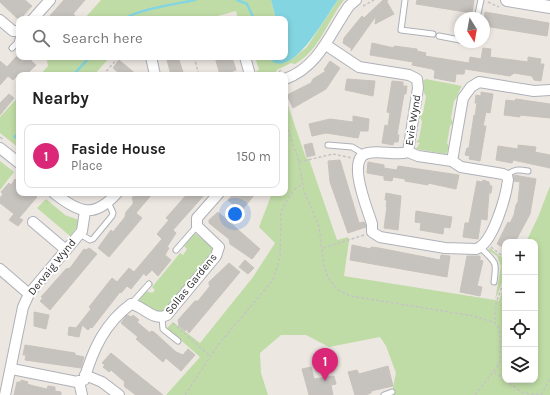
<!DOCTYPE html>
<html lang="en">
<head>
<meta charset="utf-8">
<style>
	:root { --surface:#fff; --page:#f2f2f2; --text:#222; --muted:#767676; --line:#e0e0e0; --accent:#db2777 }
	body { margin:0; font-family:Karla,sans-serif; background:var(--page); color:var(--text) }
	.controls { position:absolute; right:12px; bottom:12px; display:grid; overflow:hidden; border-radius:8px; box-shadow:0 2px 6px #0003 }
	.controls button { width:36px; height:36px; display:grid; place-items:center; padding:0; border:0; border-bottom:1px solid var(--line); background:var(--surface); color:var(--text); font:20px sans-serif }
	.compass { position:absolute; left:454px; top:12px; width:36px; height:36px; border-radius:50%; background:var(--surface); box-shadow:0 2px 6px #0003; rotate:169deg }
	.you { position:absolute; left:235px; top:214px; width:14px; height:14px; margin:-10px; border:3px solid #fff; border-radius:50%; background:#1a73e8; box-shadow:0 0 0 6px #1a73e833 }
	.badge { display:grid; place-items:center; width:26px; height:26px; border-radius:50%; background:var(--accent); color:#fff; font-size:13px; font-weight:700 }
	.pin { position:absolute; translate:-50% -33px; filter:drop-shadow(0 1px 2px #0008) }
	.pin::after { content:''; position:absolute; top:21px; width:14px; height:12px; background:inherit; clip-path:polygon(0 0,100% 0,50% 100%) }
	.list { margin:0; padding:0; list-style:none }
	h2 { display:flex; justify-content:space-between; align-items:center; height:52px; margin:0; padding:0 16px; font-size:17px }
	h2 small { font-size:13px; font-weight:400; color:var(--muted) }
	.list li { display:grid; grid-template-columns:26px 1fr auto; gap:12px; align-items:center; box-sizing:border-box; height:64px; margin:0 8px 8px; padding:0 8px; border:1px solid var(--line); border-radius:8px }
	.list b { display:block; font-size:15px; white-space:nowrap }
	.list p { margin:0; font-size:13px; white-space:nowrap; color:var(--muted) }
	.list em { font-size:13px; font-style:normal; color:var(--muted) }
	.icon { flex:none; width:22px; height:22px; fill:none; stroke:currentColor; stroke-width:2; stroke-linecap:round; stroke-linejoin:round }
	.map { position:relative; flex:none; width:550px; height:395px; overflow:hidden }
	.search { position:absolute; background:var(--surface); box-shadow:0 2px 6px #0003; left:16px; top:16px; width:272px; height:44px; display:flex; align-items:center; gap:10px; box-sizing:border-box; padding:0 14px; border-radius:8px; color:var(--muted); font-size:15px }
	.panel { position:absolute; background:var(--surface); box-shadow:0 2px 6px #0003; left:16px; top:72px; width:272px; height:124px; border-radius:8px }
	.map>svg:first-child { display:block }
	.green { fill:#c0dca6 }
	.water { fill:#83d5e1 }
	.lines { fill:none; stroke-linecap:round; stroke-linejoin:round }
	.stream { stroke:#83d5e1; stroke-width:2.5 }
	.building { fill:#c6c2bd; stroke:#c9c2bc }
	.service-casing { stroke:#aeb1b8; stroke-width:7 }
	.minor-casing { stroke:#aeb1b8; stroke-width:12 }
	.tertiary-casing { stroke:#aeb1b8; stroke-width:14 }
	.path { stroke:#c4c4c4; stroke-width:1.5; stroke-dasharray:3 2; stroke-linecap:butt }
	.service { stroke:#fff; stroke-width:5 }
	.minor { stroke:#fff; stroke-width:10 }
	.tertiary { stroke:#fff; stroke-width:12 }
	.labels { text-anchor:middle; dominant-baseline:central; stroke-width:4; stroke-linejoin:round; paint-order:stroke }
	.street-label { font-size:11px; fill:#2e2e2e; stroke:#fff }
</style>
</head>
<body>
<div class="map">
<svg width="550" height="395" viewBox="0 0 550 395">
	<rect width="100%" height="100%" fill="#ede7e2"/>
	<g class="green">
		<polygon points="101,0 271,0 276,19 238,19 236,11 207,19 84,19"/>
		<path d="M 338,0 L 344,0 C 327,21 320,50 295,64 L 291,63 L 277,70 L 274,74 L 258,74 L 256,71 L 259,70 L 255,57 L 291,60 L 307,47 Z"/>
		<polygon points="49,57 110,57 94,75 40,75 48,66 47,60"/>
		<path d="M 426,79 L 462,86 C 458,91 458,97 454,101 L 451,118 L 453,123 L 450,126 L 447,143 L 449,147 L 446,154 L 416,149 L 420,143 L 416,142 L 419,139 L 422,122 L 420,116 L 423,113 L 426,96 L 424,93 L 423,81 Z"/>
		<polygon points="19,96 19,148 0,133 0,117"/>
		<polygon points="285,97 306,158 309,159 337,240 348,237 349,241 344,276 495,300 501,266 497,256 488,250 490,248 505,260 505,275 495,300 499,301 505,281 505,380 535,380 535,242 526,242 538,217 550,186 550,395 384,395 392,392 396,373 386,346 380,337 329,347 306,335 281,335 260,353 261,373 268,395 166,395 200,357 167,328 173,322 200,343 253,277 275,243 259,227 272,193 285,193 285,159 287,154 285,149"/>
		<polygon points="0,161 14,172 0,190"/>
		<polygon points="46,199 65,215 79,220 77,227 70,236 37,208"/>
		<polygon points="194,234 196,234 212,247 213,256 167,312 156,313 138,299 146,291 152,293 155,290 152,287 180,253 183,255 187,249 184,246"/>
	</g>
	<path class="water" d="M 271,0 L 338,0 C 328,12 290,86 268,57 L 285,57 L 285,19 L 276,19 Z"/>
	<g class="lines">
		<g class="stream">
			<polyline points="237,0 247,4 254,19"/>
			<path d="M 125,19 C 134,10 181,3 195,0"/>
			<polyline points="73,75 90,57"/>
			<polyline points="15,137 19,132"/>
		</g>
	</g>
	<g class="building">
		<polygon points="0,0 25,0 32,6 19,20 0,2"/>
		<polygon points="64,0 85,0 73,14 78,19 47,19"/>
		<polygon points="383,0 388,0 386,3 387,2 394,14 375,24 376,16 351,51 352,49 343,43 344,38 362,16 364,18"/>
		<polygon points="417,0 474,0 472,13 416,4"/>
		<polygon points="485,12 549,23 547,36 484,26"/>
		<polygon points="372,43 394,48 394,46 417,49 417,51 426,53 425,56 469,63 470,57 481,59 483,48 491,49 490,57 528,62 528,57 541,59 540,64 544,64 541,81 534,80 532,76 514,73 510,76 465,69 464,74 456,74 455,82 434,78 435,71 432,69 412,65 413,62 370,55"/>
		<polygon points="16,57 34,57 31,61 36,65 26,75 18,75 13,80 8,76 0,85 0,61 7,67"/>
		<polygon points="178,57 184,75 171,75 167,60"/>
		<polygon points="215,57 232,57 236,70 231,72 232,75 220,75"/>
		<polygon points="119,60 137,75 121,75 113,68"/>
		<polygon points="330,61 340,68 326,89 293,108 287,95 311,83 313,79 326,71 324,70"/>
		<polygon points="347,79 375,81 373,96 345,90"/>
		<polygon points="392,81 403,82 403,86 407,86 406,94 404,94 397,135 399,135 398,142 394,142 393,145 382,143 385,125 388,126 390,113 387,112"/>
		<polygon points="481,92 493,94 490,113 486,112 483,126 486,126 480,161 469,159 470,156 465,155 467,148 469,148 474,115 475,116 477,103 475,103 476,95 481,96"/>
		<polygon points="9,94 14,98 0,115 0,103"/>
		<polygon points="516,99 550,104 550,118 520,115 520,117 504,115 506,100 514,101"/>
		<polygon points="353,116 369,119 368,131 360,131 358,138 326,133 312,136 309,124 330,119 353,122"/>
		<polygon points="312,143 315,155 307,157 304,145"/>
		<polygon points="518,145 536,147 535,152 550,155 550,168 513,160 512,163 496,160 498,146 518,149"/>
		<polygon points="340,160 359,223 364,222 366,225 366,227 348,233 330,182 328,161"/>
		<polygon points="368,162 384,165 384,168 397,170 398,166 459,175 456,189 428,183 428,185 405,181 405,179 393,177 392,181 384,180 384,176 367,173"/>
		<polygon points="514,175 536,179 530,214 515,242 505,242 505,248 497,244 508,222 510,223 514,215 516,205 518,202 520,182 514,181"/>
		<polygon points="15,179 19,182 19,193 32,193 37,197 19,218 23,220 18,226 9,220 14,214 0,203 0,198 3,194 1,192 9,183 11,185"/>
		<polygon points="483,180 489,182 490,186 492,186 491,193 489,193 487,220 481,219 478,239 463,237 465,223 469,223 477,181 482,182"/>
		<polygon points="136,193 153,193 136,213 142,218 109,257 98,248 111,230 113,232 125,217 126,212 133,204 133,200 132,198"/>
		<polygon points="188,193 206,193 173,230 176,233 167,247 169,248 165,255 171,260 158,276 152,270 146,276 144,273 131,289 127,286 121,293 120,292 92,328 91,327 88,330 82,325 79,337 68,335 69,327 76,328 91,309 89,307 112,278 117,282 129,268 134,272 162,239 157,234 169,220 166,218"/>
		<polygon points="234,193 256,193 241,211 228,200"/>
		<polygon points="386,193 401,196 398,230 384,228 387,207 386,207 387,200 385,200"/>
		<polygon points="416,211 452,217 450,228 444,227 443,234 420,230 421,223 415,222"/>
		<polygon points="218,212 260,249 252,259 230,244 229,239 209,223 209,220"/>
		<polygon points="352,245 371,249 371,247 379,248 440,260 441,255 450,256 447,277 350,260"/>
		<polygon points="89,248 97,254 50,310 40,301 43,298 41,297 66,269 70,268 84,249 86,250"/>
		<polygon points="467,256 480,256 480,260 483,261 477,286 482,287 480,296 460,292"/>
		<polygon points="245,260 254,268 248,274 239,267"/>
		<polygon points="229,263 240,272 189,333 186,329 185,331 179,326 178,320 195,301 198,301 210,286 209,285 209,282"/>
		<polygon points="34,312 49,315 46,329 34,326"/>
		<polygon points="127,315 132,317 133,315 139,320 137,322 150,333 151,331 154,332 176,352 183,355 188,349 195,355 181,371 166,358 163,362 136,339 138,337 121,323"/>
		<polygon points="25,345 75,353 75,355 84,357 81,368 25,360 26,355 23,355"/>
		<polygon points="111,353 128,367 163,395 136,395 125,387 124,384 125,382 111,370 109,372 103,367 105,365 102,363"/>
		<polygon points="388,366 393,386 371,391 371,393 366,395 355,395 348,372 357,370 359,374"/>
		<polygon points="311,367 314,379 334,376 336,384 331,385 333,395 309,395 302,369"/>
		<polygon points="21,380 28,382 27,384 34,386 47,389 48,386 55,387 55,391 61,392 61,395 14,395 17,382 21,382"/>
	</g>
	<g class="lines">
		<defs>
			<g id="service">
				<polyline points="405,0 401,30 433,34"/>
				<polyline points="477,18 481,0"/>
				<polyline points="439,36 460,40"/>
				<polyline points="12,48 17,43 19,35"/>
				<polyline points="328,145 352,147 364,154"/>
				<path d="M 506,176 C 514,169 518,169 528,171"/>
				<polyline points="80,234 90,240 93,239 112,216 113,213 108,202"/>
				<path d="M 481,248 C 496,263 497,261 494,282"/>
				<polyline points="176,250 197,226"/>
				<polyline points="131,304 149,284"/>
				<polyline points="162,318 163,329 178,341"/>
				<polyline points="384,395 392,392"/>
			</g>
			<g id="minor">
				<polyline points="33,19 50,0"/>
				<polyline points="0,20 13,31 19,31"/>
				<polyline points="326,45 359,67 409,75 417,79 418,88 408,152"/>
				<polyline points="151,57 155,75"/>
				<polyline points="245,57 250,75"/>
				<path d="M 285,79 C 319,67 330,33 349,6 L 356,0"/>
				<polyline points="0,148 19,163"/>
				<path d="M 408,152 C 395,156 382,150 368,153 C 345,157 368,210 372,224 L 372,232 L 380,237 L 445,248 L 476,249 C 493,244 506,196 508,180 L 507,176 L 503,174 L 461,167 L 452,161"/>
				<polyline points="408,152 418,156 452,161 463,98 471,87 479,82 534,91 550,90"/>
				<path d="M 54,193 C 79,213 94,219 117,193"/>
				<polyline points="33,222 66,250"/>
				<polyline points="0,269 29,294"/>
				<path d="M 12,369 L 77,382 L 84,380 C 93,349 105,323 131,304 C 144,306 153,322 167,315 L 216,256 L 219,247 L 197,226 L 197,218 L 219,193"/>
				<polyline points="85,375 102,382 119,395"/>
				<polyline points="79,381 82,395"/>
				<polyline points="5,395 23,307 29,294 82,231 85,211"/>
			</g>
			<polyline id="tertiary" points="507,0 550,7"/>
		</defs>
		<use href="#service" class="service-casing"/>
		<use href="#minor" class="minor-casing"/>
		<use href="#tertiary" class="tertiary-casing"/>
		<g class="path">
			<polyline points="488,2 499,7"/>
			<polyline points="363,6 374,0"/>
			<polyline points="194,57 199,75"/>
			<polyline points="103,75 119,57"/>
			<polyline points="275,75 281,70"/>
			<polyline points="285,120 299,162 304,191 319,226 324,267 329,279 337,289 350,296 474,316 495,323"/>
			<polyline points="0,137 4,140"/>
			<polyline points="299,162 333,154 352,158"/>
			<polyline points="42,193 45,196"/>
			<polyline points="491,247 505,258"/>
			<polyline points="323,248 364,235"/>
			<polyline points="173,323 210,356"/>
			<polyline points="494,372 505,380"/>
			<polyline points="505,380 523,393 541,395 550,379"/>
			<polyline points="185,395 218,345 273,280 280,258 281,212 289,197 297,187 302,185"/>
			<polyline points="475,395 497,367 500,361 500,337 499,328 495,323 496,303 505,278"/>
		</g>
		<use href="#service" class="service"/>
		<use href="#minor" class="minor"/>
		<use href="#tertiary" class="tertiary"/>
	</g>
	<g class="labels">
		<g class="street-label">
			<text transform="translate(413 120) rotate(-81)">Evie Wynd</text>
			<text transform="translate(52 267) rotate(-51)">Dervaig Wynd</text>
			<text transform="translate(191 284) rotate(-51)">Sollas Gardens</text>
		</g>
	</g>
</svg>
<div class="controls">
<button>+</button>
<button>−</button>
<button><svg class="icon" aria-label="locate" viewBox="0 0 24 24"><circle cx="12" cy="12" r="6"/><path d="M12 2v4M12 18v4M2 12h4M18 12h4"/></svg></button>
<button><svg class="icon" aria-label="layers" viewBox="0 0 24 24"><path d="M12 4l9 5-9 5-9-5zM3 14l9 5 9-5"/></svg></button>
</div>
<svg class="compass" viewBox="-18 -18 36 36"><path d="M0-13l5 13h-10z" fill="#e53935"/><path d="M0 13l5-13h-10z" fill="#767676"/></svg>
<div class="you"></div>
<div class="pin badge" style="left:325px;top:381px">1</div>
<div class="search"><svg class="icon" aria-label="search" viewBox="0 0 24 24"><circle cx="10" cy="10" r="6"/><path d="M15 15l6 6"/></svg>Search here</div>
<section class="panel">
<h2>Nearby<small></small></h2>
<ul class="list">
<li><span class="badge">1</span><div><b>Faside House</b><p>Place</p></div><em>150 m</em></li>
</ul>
</section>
</div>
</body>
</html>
